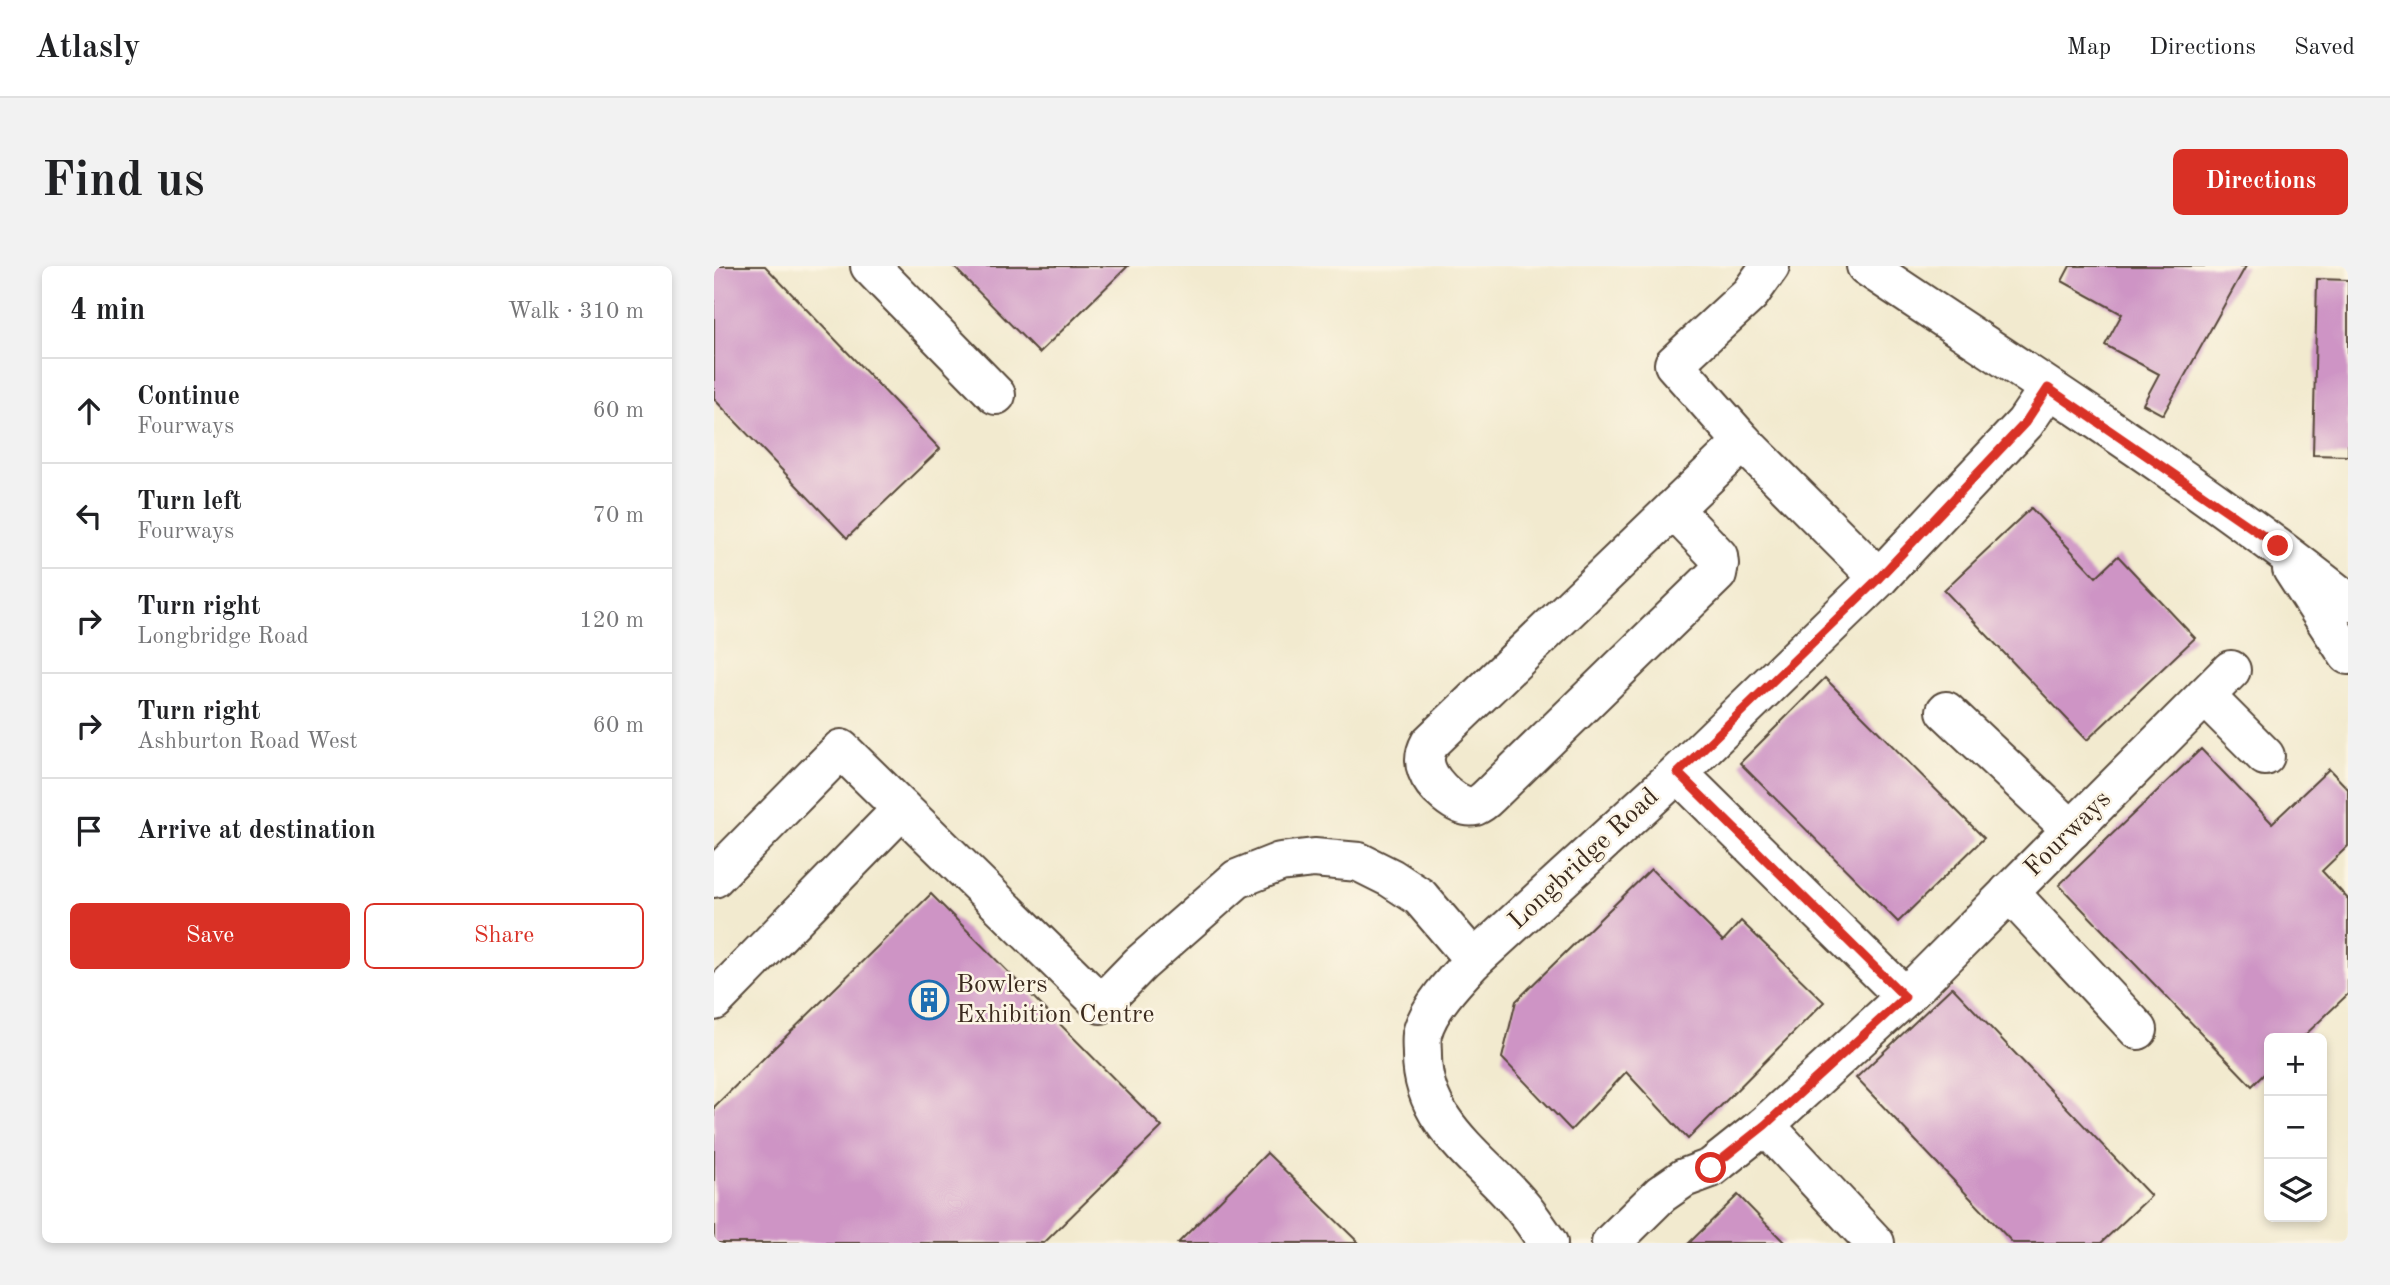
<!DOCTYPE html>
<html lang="en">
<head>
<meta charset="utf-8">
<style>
	:root { --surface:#fff; --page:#f2f2f2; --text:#202124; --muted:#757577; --line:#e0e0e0; --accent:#d93025 }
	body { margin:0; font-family:"Old Standard TT",serif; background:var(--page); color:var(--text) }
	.controls { position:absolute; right:21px; bottom:21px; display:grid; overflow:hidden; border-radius:10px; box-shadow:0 4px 10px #0003 }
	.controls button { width:63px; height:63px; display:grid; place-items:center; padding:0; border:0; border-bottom:2px solid var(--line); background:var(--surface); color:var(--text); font:35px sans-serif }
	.stop { position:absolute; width:21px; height:21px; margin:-16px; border:5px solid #d93025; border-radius:50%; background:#fff }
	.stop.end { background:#d93025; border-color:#fff; box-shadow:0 2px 7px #0008 }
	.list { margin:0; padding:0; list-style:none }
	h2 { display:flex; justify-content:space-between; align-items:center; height:91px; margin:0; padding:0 28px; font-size:30px }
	h2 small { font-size:23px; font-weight:400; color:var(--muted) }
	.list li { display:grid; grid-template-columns:46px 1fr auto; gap:21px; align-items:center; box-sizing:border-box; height:105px; padding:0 28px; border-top:2px solid var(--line) }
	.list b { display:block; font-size:26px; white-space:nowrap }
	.list p { margin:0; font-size:23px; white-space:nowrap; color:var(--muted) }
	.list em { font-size:23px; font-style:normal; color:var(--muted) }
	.actions { display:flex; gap:14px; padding:21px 28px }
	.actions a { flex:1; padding:16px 0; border:2px solid var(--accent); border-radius:10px; text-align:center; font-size:24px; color:var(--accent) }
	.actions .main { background:var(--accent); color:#fff }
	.icon { flex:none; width:38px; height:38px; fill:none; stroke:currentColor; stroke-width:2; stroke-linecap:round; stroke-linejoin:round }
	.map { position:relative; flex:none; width:1634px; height:977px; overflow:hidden; border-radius:10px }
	header { display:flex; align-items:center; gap:42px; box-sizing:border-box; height:98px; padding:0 35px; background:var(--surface); border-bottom:2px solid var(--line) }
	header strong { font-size:33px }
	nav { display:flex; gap:38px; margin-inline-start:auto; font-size:24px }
	.intro { display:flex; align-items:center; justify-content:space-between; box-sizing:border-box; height:168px; padding:0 42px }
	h1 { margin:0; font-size:49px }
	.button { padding:18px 32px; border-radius:10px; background:var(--accent); color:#fff; font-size:24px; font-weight:700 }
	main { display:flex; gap:42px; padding:0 42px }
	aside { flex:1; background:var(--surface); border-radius:10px; box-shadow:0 4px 10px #0003 }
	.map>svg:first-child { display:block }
	.building { fill:#ce94c5 }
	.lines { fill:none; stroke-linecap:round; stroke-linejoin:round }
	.minor-casing { stroke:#564739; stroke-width:42 }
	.major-casing { stroke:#564739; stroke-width:42 }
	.minor { stroke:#fff; stroke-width:38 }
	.major { stroke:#fff; stroke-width:38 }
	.route { stroke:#d93025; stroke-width:9 }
	.labels { text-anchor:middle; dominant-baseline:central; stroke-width:5; stroke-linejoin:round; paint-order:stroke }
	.street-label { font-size:26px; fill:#3b2a1e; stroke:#fcf5e5 }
	.poi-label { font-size:26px; fill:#3b2a1e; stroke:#fcf5e5; text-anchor:start }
</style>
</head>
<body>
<header>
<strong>Atlasly</strong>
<nav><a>Map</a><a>Directions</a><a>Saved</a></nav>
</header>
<div class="intro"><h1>Find us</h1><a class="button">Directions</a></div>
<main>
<aside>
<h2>4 min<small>Walk · 310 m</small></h2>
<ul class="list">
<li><svg class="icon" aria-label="ahead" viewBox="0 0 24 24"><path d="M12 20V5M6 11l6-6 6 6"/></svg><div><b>Continue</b><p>Fourways</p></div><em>60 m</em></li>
<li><svg class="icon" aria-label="left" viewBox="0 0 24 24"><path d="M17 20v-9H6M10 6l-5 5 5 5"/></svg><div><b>Turn left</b><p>Fourways</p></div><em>70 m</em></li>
<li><svg class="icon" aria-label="right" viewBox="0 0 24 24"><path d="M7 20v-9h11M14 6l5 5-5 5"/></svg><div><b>Turn right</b><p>Longbridge Road</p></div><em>120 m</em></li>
<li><svg class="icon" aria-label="right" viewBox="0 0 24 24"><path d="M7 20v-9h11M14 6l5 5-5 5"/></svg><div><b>Turn right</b><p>Ashburton Road West</p></div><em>60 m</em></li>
<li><svg class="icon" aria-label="arrive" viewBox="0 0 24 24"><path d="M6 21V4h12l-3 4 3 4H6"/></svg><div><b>Arrive at destination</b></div></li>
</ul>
<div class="actions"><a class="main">Save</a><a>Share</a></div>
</aside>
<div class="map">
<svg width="1634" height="977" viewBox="0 0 1634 977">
	<rect width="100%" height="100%" fill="#fcf5e5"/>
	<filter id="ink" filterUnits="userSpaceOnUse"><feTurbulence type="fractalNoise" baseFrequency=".0143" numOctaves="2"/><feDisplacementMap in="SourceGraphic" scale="14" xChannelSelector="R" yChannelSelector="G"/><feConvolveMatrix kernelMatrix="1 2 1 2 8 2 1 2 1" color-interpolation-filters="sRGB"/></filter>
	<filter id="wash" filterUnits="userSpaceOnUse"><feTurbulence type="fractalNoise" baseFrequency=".00686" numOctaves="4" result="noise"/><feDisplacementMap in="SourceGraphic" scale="28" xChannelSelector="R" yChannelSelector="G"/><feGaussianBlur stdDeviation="1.57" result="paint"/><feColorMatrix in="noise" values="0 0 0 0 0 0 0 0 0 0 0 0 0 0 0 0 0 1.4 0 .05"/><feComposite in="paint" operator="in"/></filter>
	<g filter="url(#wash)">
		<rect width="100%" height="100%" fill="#f2eacf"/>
		<g id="blocks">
			<g class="building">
				<polygon points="0,0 51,0 226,183 133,272 0,133"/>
				<polygon points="239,0 414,0 325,87"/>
				<polygon points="1356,0 1532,0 1449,149 1429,138 1445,108 1391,79 1408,48 1348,15"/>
				<polygon points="1603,13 1634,14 1634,190 1599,189"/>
				<polygon points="1317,242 1382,311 1404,290 1481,372 1373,474 1230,324"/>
				<polygon points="1111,412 1270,572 1184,656 1026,497"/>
				<polygon points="1487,483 1558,557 1615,503 1634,523 1634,580 1608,605 1634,633 1634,728 1588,772 1555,772 1555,803 1538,820 1345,619"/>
				<polygon points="937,603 1009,675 1027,655 1110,736 974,873 912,806 857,864 788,792 802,735"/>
				<polygon points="217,628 448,861 330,977 0,977 0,841"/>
				<polygon points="1238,721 1437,930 1387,977 1299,977 1142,812"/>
				<polygon points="553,887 645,977 464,977"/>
				<polygon points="1024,929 1071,977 975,977"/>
			</g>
		</g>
	</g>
	<g filter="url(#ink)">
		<use href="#blocks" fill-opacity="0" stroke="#564739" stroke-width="2"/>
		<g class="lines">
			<defs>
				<g id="minor">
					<polyline points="156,0 282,129"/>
					<polyline points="1029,176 960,98 1036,28 1056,0"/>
					<path d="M 959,243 L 1004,290 L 1005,298 L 1003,308 L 775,530 C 771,534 766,538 761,540 C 744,544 718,519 713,504 C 709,494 711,486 716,477 L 1029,176 L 1165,312"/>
					<polyline points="1491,430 1551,490"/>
					<polyline points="1232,445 1358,564"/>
					<polyline points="964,507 1191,731"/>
					<polyline points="0,612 127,483 387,738 426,698 523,613 566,596 600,592 645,596 677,612 706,631 760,694"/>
					<polyline points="1295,626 1424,764"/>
					<polyline points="0,735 188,543"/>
					<polyline points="1051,859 1161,977"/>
					<path d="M 834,977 C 826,965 818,953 809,942 C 770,894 708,859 708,790 C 708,783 707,775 708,768 C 714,742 742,713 760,694 L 964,507 L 1165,312 L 1311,157 L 1334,123"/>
					<polyline points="897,977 947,928 970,912 997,902 1051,859 1191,731 1517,404"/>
				</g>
				<g id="major">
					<path d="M 1152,0 C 1314,109 1481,214 1634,336"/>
					<polyline points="1578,303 1634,389"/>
				</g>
			</defs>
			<use href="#minor" class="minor-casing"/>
			<use href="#major" class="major-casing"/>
			<use href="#minor" class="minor"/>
			<use href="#major" class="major"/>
		</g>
	</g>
	<g class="lines" filter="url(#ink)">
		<polyline class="route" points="997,902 1051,859 1191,731 964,507 1165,312 1311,157 1334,122 1564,280"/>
	</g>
	<defs>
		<symbol id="building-ring" viewBox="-11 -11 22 22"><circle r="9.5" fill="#fcf5e5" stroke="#1f6fb2" stroke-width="1.5"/><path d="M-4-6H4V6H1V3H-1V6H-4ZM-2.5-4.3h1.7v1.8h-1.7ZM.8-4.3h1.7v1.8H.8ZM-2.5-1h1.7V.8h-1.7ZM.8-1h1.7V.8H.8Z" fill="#1f6fb2"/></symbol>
	</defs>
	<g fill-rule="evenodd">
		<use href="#building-ring" x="193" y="712" width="44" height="44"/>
	</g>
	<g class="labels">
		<g class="street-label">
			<text transform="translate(1354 568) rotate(-45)">Fourways</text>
			<text transform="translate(870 593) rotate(-43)">Longbridge Road</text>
		</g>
		<g class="poi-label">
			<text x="242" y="719">Bowlers<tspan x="242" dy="30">Exhibition Centre</tspan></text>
		</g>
	</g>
</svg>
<div class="controls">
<button>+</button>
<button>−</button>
<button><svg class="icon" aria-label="layers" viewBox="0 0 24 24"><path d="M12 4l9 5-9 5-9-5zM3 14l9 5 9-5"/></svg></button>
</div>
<div class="stop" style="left:997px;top:902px"></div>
<div class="stop end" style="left:1564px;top:280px"></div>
</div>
</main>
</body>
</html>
